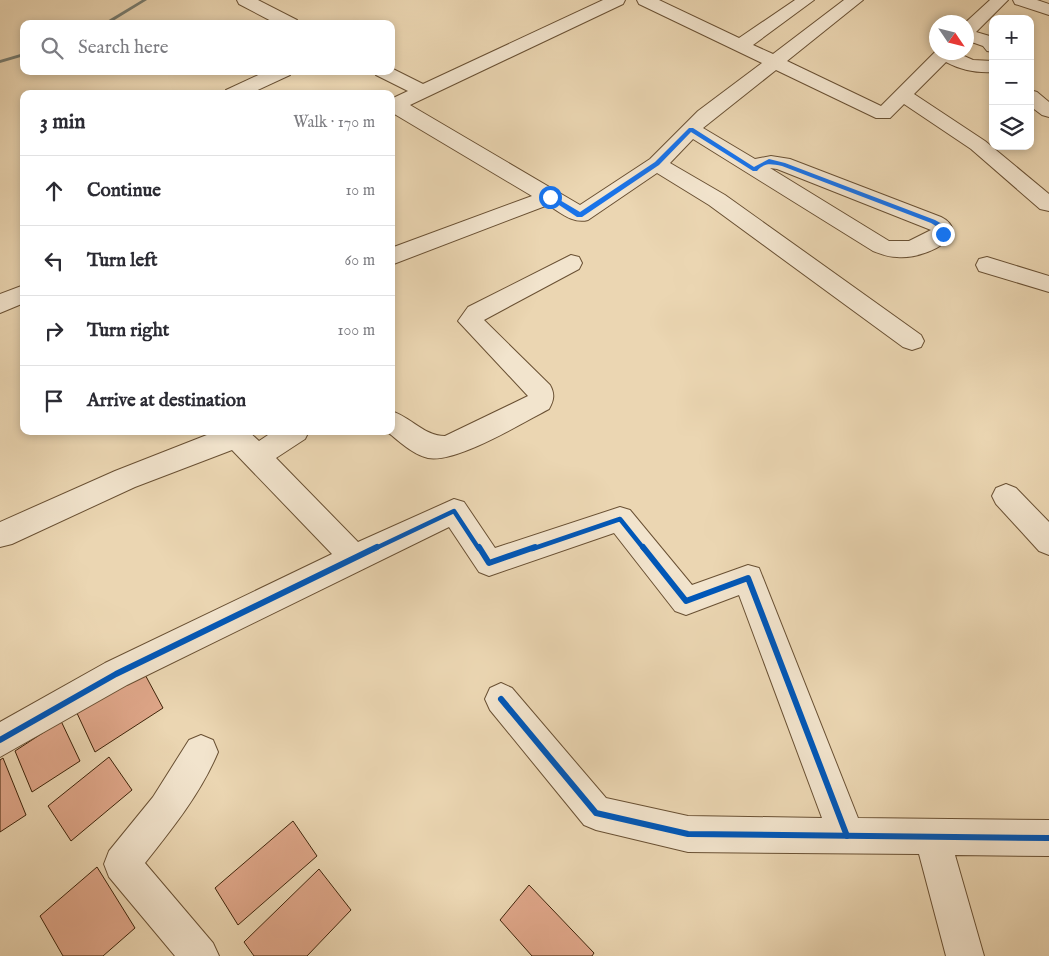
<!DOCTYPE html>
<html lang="en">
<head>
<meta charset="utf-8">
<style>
	:root { --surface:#fff; --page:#f2f2f3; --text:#2b2b33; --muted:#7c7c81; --line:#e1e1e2 }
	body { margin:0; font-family:"IM FELL English",serif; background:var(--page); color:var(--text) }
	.controls { position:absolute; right:15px; top:15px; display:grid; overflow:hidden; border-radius:10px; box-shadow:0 2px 8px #0003 }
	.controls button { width:45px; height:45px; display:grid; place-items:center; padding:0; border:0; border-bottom:1px solid var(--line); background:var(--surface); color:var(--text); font:25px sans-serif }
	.compass { position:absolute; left:929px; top:15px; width:45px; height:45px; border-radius:50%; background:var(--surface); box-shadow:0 2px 8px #0003; rotate:125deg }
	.stop { position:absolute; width:15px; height:15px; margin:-11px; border:4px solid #1a73e8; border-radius:50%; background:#fff }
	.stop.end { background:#1a73e8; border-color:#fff; box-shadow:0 1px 5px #0008 }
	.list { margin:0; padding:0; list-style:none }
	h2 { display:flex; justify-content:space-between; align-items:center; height:65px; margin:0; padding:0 20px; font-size:21px }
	h2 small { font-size:16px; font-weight:400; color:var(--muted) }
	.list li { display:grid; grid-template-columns:32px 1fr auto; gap:15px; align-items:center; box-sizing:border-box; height:70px; padding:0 20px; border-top:1px solid var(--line) }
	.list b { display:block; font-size:19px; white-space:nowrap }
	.list em { font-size:16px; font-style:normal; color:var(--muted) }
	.icon { flex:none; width:28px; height:28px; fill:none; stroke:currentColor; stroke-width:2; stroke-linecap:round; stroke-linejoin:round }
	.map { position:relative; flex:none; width:1049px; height:956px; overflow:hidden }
	.search { position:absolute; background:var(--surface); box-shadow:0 2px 8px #0003; left:20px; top:20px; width:375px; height:55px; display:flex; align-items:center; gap:12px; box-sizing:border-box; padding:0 18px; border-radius:10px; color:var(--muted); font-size:19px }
	.panel { position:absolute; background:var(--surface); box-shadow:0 2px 8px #0003; left:20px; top:90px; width:375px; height:345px; border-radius:10px }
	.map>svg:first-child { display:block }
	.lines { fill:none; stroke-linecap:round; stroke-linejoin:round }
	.stream { fill:#767c70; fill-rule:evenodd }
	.building { fill:#e0a78a; stroke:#3e2309 }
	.minor-casing { stroke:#695033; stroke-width:2 }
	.minor { fill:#f2e4cd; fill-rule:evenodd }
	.cycleway-far1-casing { stroke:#f2e4cd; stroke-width:8 }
	.cycleway-casing { stroke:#f2e4cd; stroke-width:9 }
	.cycleway-far1 { stroke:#0057b8; stroke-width:4.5 }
	.cycleway { stroke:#0057b8; stroke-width:6 }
	.route { fill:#1a73e8 }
</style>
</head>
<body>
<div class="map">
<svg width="1049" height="956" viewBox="0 0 1049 956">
	<rect width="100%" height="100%" fill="#ebd6b2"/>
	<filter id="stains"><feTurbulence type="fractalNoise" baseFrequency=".004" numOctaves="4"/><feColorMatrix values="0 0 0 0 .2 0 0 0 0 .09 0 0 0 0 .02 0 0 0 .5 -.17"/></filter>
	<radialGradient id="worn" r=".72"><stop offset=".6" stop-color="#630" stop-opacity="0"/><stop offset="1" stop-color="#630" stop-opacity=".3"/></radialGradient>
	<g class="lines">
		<g class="stream">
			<polygon points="142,0 147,0 108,24 102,24"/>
			<polygon points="24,53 24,56 0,63 0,60"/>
		</g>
	</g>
	<g class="building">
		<polygon points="142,669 163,708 95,752 76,711"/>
		<polygon points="61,721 80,761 32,792 15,751"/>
		<polygon points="109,757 132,790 71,841 48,806"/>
		<polygon points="3,758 26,815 0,832 0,760"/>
		<polygon points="293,821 317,856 238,925 215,888"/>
		<polygon points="97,867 135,928 103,956 63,956 40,916"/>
		<polygon points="319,869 351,910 307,956 254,956 244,942"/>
		<polygon points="529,885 594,953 592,956 532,956 500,920"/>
	</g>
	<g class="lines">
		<defs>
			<g id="minor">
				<polygon points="237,0 258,0 297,20 300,24 277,24 239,4"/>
				<path d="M 603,0 L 625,0 L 623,4 L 410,105 L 580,205 L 650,159 L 698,111 L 762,63 L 639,4 L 637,0 L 659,0 L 739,38 L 795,0 L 814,0 L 753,45 L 773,54 L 844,0 L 863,0 L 787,61 L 881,106 L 936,51 L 955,52 L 973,60 L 993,61 L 993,72 C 976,73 961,70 946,62 L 914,94 L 985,141 L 1049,194 L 1049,211 L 1040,209 L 971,149 L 904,104 L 890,118 L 876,118 L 776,70 L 703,128 L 755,159 L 771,156 L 790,159 L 941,217 C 949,221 951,224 954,233 C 944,249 914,259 897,257 C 888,257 881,254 873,251 L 693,139 L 670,163 L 725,195 L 921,335 L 924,341 L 921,347 L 912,350 L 903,347 L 709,205 L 657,173 L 588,220 C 573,224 561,213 548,205 L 391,265 L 391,248 L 532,196 L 391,112 L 391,99 L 408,91 L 376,75 L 374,71 L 391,71 L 391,68 L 423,84 ZM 770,168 L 777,169 L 931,230 L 909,241 L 889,241 Z"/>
				<polygon points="990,0 1008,0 976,32 993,37 993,52 987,51 983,46 966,40 966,22"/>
				<polygon points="1013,0 1037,0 1049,4 1049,15 1015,4"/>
				<polygon points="267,71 292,71 290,75 249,94 224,94 226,90"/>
				<polygon points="1030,90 1037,92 1049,102 1049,117 1042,115 1030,106"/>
				<path d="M 571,255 L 579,257 L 582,263 L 579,269 L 484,320 L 550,385 C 555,394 554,400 549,409 C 522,423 457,463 428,458 C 413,455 398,440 386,431 L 391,431 L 391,411 C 411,417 424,436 445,436 L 528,396 L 458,321 L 468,307 Z"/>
				<polygon points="987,257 1049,276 1049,292 979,271 976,265 979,259"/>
				<polygon points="24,285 24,303 0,313 0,294"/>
				<polygon points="217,431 248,431 259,441 274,431 309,431 305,439 276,458 358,542 454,499 464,502 495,548 620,507 630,510 692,585 748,565 759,568 858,818 1049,820 1049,856 955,855 984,956 946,956 919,854 688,852 596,830 584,825 490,710 485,699 490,688 501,683 512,688 606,798 688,816 822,818 739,595 686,615 675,611 614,533 489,576 479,572 449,527 127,685 0,757 0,722 105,663 332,554 232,450 135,487 12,544 0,547 0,522 115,471"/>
				<polygon points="1006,484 1016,488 1049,522 1049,555 1039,551 996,504 992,496 996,488"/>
				<path d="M 201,735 L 213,740 L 218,752 C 201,793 172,829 145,863 L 213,943 L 219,956 L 175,956 L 109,877 L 104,864 L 109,851 L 153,797 L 189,740 Z"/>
			</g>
		</defs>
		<use href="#minor" class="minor-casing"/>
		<use href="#minor" class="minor"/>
		<defs>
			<g id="cycleway-far1">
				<polyline points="374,549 454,511 479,549"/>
				<polyline points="532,549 620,519 644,549"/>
			</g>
			<g id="cycleway">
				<polyline points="479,547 489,563 535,547"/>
				<polyline points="643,547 686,601 748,578 847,836"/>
				<polyline points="501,699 596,813 688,834 1049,838"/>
				<polyline points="0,740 116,674 377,547"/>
			</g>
		</defs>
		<use href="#cycleway-far1" class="cycleway-far1-casing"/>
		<use href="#cycleway" class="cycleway-casing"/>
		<use href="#cycleway-far1" class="cycleway-far1"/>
		<use href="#cycleway" class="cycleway"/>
	</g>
	<path class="route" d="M 689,128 L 693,128 L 754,167 L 769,159 L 785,163 L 935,220 L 944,225 L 946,234 L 941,235 L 939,228 L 931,223 L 782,166 C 771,164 765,162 757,171 L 753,171 L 691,132 L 659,165 L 582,217 L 577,217 L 547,197 L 553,196 L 580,212 L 655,162 Z"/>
	<rect width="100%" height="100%" filter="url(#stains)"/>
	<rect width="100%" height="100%" fill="url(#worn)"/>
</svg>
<div class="controls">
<button>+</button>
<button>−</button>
<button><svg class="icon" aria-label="layers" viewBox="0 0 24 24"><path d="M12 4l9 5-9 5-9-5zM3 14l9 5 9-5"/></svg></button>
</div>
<svg class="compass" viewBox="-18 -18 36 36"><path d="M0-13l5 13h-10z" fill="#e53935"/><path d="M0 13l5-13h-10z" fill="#7c7c81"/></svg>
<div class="stop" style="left:550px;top:197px"></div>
<div class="stop end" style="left:943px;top:234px"></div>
<div class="search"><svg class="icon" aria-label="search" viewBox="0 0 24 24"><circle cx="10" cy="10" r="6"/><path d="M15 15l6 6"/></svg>Search here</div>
<section class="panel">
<h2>3 min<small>Walk · 170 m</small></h2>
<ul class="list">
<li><svg class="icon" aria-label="ahead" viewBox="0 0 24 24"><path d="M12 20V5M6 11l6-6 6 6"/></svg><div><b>Continue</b></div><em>10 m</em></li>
<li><svg class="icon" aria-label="left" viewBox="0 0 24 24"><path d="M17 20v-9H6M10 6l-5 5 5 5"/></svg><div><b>Turn left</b></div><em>60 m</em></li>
<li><svg class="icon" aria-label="right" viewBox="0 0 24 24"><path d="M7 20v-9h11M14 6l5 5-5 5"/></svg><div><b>Turn right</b></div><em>100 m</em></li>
<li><svg class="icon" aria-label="arrive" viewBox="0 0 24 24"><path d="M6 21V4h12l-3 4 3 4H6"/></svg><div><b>Arrive at destination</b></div></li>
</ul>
</section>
</div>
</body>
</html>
